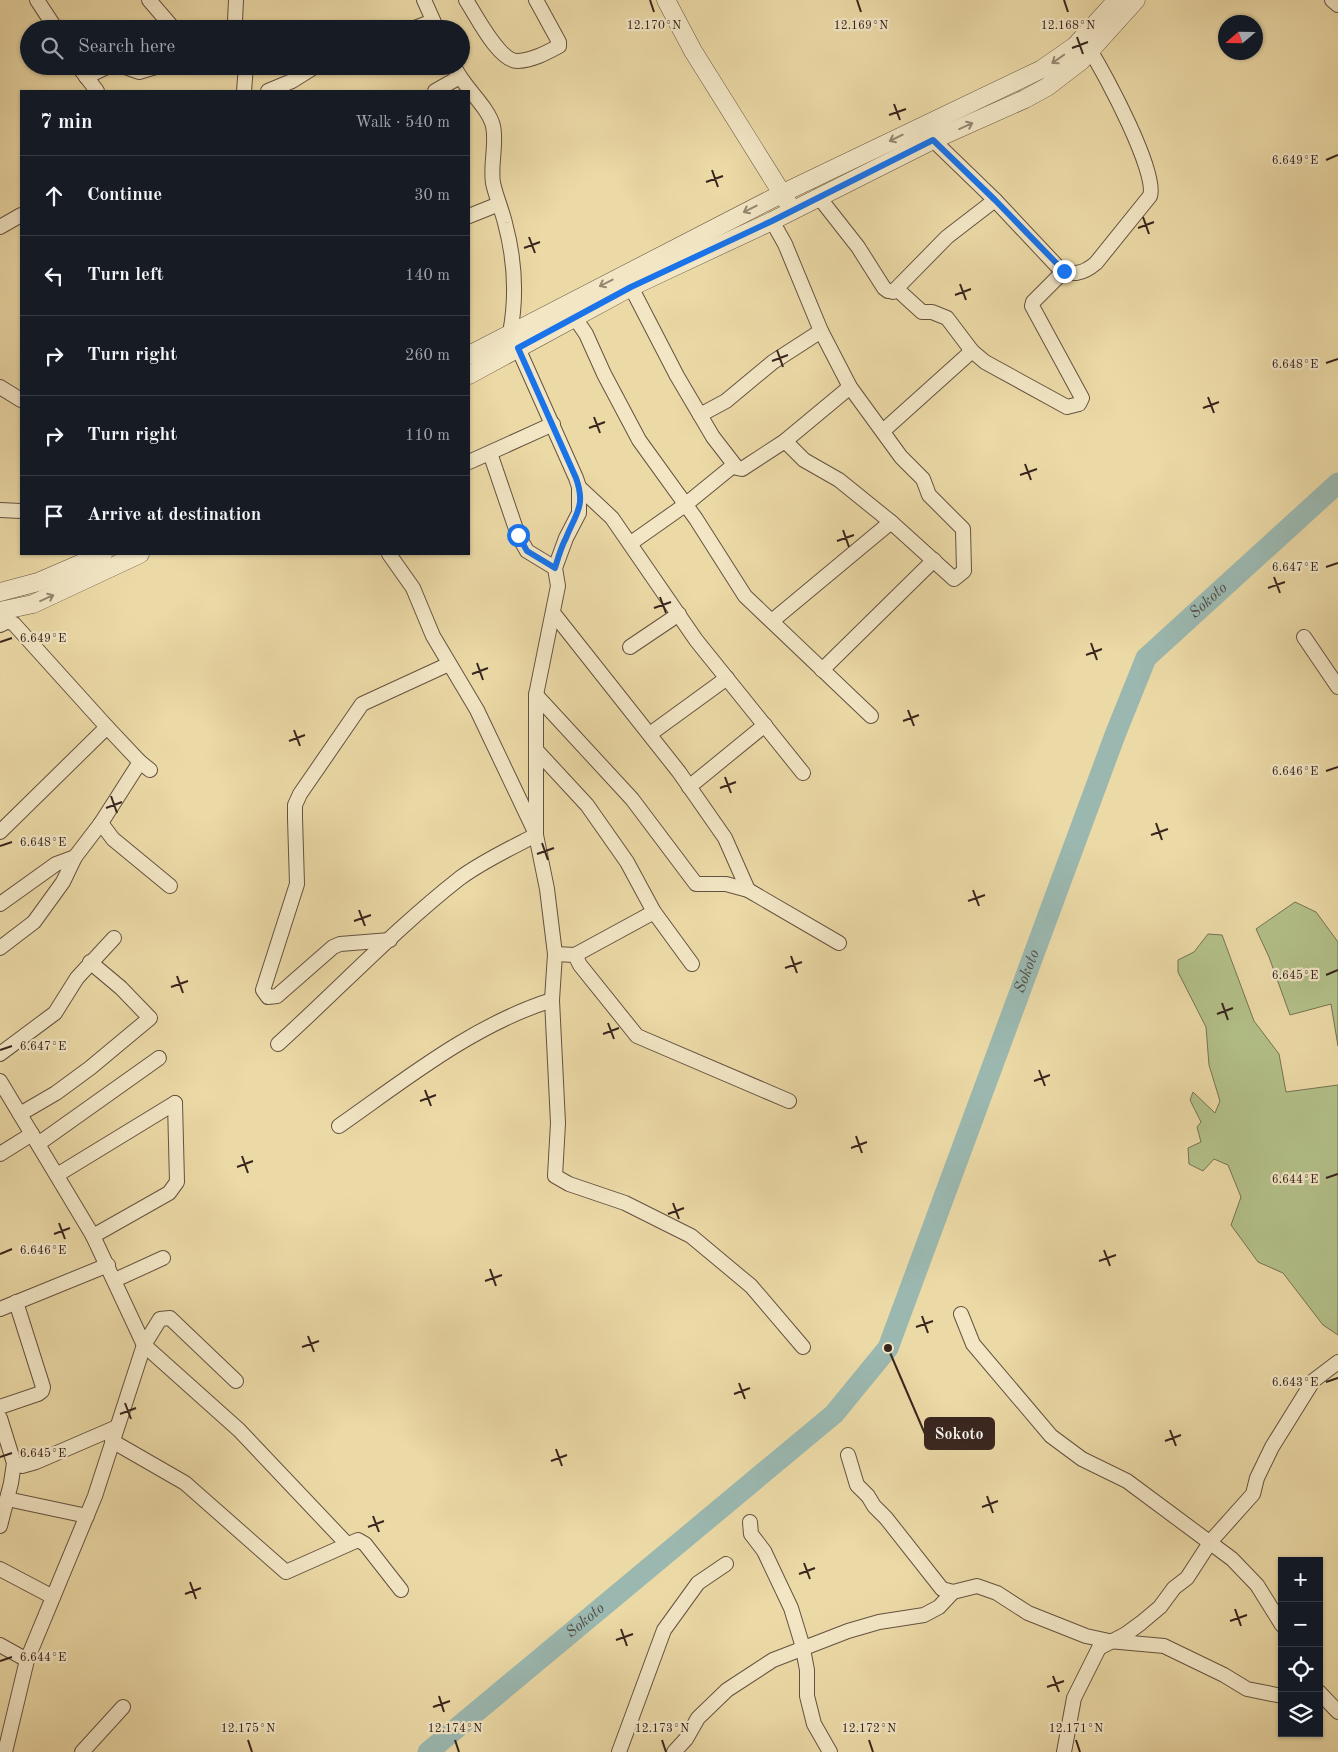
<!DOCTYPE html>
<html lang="en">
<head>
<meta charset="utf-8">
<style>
	:root { --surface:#171b24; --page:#242831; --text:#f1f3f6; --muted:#9ea1a6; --line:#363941 }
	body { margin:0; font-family:"Old Standard TT",serif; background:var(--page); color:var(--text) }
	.controls { position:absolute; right:15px; bottom:15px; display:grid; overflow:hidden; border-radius:0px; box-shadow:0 1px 4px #0004 }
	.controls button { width:45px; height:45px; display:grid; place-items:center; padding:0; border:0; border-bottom:1px solid var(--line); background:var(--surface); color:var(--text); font:25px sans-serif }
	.compass { position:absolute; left:1218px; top:15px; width:45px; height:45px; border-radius:50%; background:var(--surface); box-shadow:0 1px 4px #0004; rotate:250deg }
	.stop { position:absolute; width:15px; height:15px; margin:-11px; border:4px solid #1a73e8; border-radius:50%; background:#fff }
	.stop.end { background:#1a73e8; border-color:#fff; box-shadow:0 1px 5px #0008 }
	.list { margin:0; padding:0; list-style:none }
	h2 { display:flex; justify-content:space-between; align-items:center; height:65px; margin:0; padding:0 20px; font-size:21px }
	h2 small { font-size:16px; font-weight:400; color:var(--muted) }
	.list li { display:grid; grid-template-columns:32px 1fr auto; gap:15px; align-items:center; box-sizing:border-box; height:80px; padding:0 20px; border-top:1px solid var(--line) }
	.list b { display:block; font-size:19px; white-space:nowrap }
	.list em { font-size:16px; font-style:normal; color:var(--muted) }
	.icon { flex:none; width:28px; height:28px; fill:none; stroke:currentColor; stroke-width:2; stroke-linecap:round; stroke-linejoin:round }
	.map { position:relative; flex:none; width:1338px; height:1752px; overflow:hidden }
	.search { position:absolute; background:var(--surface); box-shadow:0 1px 4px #0004; left:20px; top:20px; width:450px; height:55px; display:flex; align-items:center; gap:12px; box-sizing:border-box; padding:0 18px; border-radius:28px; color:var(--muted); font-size:19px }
	.panel { position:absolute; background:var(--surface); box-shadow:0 1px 4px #0004; left:20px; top:90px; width:450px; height:465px; border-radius:0px }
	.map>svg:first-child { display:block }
	.green { fill:#b3c089; stroke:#767254 }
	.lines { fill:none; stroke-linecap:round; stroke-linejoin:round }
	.river { stroke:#9bb8b0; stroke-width:21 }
	.minor-casing { stroke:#655240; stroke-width:16 }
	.tertiary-casing { stroke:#655240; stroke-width:19 }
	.minor { stroke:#f2e6c5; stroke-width:14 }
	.tertiary { stroke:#f2e6c5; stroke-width:18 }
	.oneway { stroke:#958672 }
	.route { stroke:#1a73e8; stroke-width:6 }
	.ticks { fill:none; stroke:#38251e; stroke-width:2 }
	.labels { text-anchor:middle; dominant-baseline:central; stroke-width:4.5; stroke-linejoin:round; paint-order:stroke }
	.water-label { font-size:16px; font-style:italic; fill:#514a42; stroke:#f2e6c5 }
	.ticks-label { font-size:12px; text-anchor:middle; fill:#38251e; stroke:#f2e6c5; stroke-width:4.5; stroke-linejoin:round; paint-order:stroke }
	.leader { fill:none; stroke:#38251e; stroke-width:2 }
	.callout-dot { fill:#38251e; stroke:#f2e6c5; stroke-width:2 }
	.callout { fill:#38251e; stroke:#38251e; stroke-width:2 }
	.callout-label { font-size:16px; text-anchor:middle; font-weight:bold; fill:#fff }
</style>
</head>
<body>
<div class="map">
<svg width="1338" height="1752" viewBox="0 0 1338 1752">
	<rect width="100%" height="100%" fill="#ebd9a6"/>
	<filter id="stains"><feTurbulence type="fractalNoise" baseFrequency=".004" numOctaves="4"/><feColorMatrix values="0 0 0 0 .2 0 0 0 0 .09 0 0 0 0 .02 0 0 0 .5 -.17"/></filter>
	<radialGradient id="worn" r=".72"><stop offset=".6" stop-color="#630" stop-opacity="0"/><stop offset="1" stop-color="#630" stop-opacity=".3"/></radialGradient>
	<g class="green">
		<polygon points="1295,902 1316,912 1338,942 1338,1046 1331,1004 1290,1015 1269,957 1256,929"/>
		<polygon points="1208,934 1222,935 1254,1021 1279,1054 1286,1092 1338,1085 1338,1335 1323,1325 1283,1273 1258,1262 1231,1225 1241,1197 1228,1165 1214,1159 1203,1171 1189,1164 1188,1148 1201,1142 1197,1127 1201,1122 1190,1100 1193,1092 1215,1113 1220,1101 1209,1065 1206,1027 1178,972 1178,960 1194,952"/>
	</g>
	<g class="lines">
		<path class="river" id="s1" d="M 428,1752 L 834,1414 L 888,1348 L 1115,735 L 1146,658 L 1338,483"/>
		<defs>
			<g id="minor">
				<polyline points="37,0 56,29"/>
				<polyline points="149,0 174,29"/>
				<polyline points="236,0 235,21 237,29"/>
				<polyline points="424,0 437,29"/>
				<path d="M 466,0 C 476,15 499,62 518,61 C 533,60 546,53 559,46 L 559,42 L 536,0"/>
				<polyline points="1332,0 1338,5"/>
				<polyline points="412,29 433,21"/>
				<polyline points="78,66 97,91"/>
				<polyline points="122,66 139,72 159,66"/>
				<path d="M 454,66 C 463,87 488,106 493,126 C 497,144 490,165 493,183 C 496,197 502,210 505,223 C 515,260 517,296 510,333"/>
				<polyline points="86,77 109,66"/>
				<polyline points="244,91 246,66"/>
				<polyline points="268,91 292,81 316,66"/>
				<polyline points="435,91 458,78"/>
				<path d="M 933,140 L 995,200 L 1057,266 C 1072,277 1083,274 1096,263 L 1150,196 C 1158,173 1105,74 1091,52"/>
				<polyline points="818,196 858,247 884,288 888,291 899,291 922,312 932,312 947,318 972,351 985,362 1067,407 1079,404 1082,398 1032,306 1033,302 1064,271"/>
				<polyline points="469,216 499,204"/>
				<polyline points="772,221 785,244 821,331 850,387 901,457 923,479 929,495 963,529 964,571 954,579 891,522 839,480 804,460 785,441"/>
				<polyline points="0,227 21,215"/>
				<polyline points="631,287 677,376 713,437 737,468 742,469 785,441 850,387"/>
				<polyline points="893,292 947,237 995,200"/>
				<polyline points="575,318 586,334 604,374 639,440 696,519 745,596 871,716"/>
				<polyline points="518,348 576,478 579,487 579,513 566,538 555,568 558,586 536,695 536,835 547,889 555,954 552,1000 558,1123 555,1176 569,1184 625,1203 691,1236 751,1286 803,1347"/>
				<polyline points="0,387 21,400"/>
				<polyline points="700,415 726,401 773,362 821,331"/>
				<polyline points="883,431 972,351"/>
				<polyline points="490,453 518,535 527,551 555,568"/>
				<polyline points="469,462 553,424"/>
				<polyline points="579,487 612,518 696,640 803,773"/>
				<polyline points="0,510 21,511"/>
				<polyline points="631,543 685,505 734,465"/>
				<polyline points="389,554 413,588 433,636 477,710 535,832"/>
				<polyline points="554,614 679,772 725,838 748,890"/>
				<polyline points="772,621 891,522"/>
				<polyline points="0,625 8,621 14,624 107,727 140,762 150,770"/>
				<polyline points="1304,637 1338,687"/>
				<polyline points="630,647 679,614"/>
				<polyline points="822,670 934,560"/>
				<polyline points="536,695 632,799 696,884 726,884 748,890 839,943"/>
				<polyline points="650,734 727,678"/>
				<polyline points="537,751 587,805 627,862 654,912 692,964"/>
				<polyline points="689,787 765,725"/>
				<polyline points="101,823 113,839 170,886"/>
				<polyline points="0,832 107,727"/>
				<polyline points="0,904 56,864 75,857"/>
				<polyline points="390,940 340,944 333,947 277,996 268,997 263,990 297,884 295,818 295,805 300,794 362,704 449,664"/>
				<polyline points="0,948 34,922 63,882 75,857 101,823 140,762"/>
				<polyline points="555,954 575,955 654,912"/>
				<polyline points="575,955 580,965 637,1036 789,1101"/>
				<path d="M 278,1044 C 339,989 395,929 460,878 C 483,861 511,848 536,835"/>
				<polyline points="0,1054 55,1013 77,978 114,938"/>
				<polyline points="0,1081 93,1236 144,1345 239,1430 347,1544"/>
				<polyline points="20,1114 56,1093 90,1068 150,1018 121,988 90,962"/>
				<path d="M 339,1126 C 406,1079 473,1025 552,1000"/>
				<polyline points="38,1144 159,1058"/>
				<polyline points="0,1154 32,1134"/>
				<polyline points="57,1175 175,1103"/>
				<polyline points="93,1236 169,1193 177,1182 175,1103"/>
				<polyline points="115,1280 163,1258"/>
				<polyline points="0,1309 108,1265"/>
				<polyline points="961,1314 973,1344 1051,1436 1082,1459 1127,1481 1232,1559 1257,1585 1282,1625"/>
				<polyline points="0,1407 38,1394 42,1391 43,1387 16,1302"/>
				<polyline points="0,1418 14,1463 11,1483 0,1526"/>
				<polyline points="112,1441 185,1483 286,1572 358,1540 365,1544 401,1590"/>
				<polyline points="848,1455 857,1485 868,1496 874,1506 886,1518 942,1589 953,1592 977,1586 997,1593 1028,1613 1086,1636 1109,1641 1164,1646 1224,1675 1247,1689 1282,1696"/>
				<polyline points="14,1463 22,1466 36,1462 117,1427"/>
				<polyline points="7,1499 87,1516"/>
				<polyline points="750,1522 751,1534 764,1551 791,1608 802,1644 807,1670 807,1696 814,1724 830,1752"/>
				<polyline points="0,1569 53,1597"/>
				<polyline points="0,1645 27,1660"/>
				<polyline points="1319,1692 1338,1712"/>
				<polyline points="5,1752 27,1660 95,1496 144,1345 160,1319 170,1318 236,1381"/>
				<polyline points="82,1752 123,1707"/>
				<polyline points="619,1752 664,1630 698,1583 726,1564"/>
				<polyline points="674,1752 686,1739 698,1718 727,1690 773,1660 848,1631 879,1622 924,1615 939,1607 953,1592"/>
				<polyline points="1064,1752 1074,1698 1099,1648 1126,1634 1141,1623 1160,1607 1174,1588 1187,1578 1211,1541 1253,1494 1257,1478 1272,1447 1313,1381 1338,1362"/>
			</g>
			<g id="tertiary">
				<polyline points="666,0 693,51 788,203"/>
				<polyline points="469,355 783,193 1042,69 1075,46 1117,0"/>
				<polyline points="469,375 631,287 772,221 933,140 1025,99 1047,87 1081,61 1136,0"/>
				<polyline points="0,592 38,582 103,554"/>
				<polyline points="0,611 33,604 140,554"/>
			</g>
		</defs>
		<use href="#minor" class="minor-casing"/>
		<use href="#tertiary" class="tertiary-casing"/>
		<use href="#minor" class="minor"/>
		<use href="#tertiary" class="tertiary"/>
	</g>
	<defs><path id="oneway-shaft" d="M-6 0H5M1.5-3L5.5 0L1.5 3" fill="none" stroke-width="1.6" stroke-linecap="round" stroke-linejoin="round" transform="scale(1.25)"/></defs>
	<g class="oneway">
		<use href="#oneway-shaft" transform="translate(1058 59) rotate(145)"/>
		<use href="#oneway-shaft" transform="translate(966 126) rotate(-24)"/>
		<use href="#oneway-shaft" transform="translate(896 138) rotate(154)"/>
		<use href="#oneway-shaft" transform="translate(750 209) rotate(153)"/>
		<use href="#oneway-shaft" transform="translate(606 283) rotate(153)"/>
		<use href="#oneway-shaft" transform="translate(47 598) rotate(-24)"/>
	</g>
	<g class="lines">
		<path class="route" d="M 518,535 L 527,551 L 555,568 C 558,558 561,547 566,538 C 576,513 586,506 576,478 L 518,348 L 631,287 L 772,221 L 933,140 L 995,200 L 1064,271"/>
	</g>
	<path class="ticks" d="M 650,0 L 654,12M 857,0 L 861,12M 1064,0 L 1068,12M 1077,37 L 1083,54M 1072,48 L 1088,42M 894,104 L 900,120M 889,115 L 906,109M 1326,160 L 1338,155M 712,170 L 718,187M 706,182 L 723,176M 1143,217 L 1149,234M 1138,228 L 1154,222M 529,237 L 535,253M 524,248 L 540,242M 960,284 L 966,300M 955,295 L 971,289M 777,350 L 783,367M 772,361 L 788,355M 1326,363 L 1338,359M 1208,397 L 1214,413M 1203,408 L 1219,402M 594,417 L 600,433M 589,428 L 605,422M 1025,464 L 1031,480M 1020,475 L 1037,469M 843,530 L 849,547M 837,541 L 854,535M 1326,567 L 1338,563M 1274,577 L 1280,593M 1268,588 L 1285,582M 660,597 L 666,613M 654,608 L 671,602M 0,642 L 12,638M 1091,643 L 1097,660M 1086,655 L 1102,649M 477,663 L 483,680M 472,674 L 488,668M 908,710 L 914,726M 903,721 L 919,715M 294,730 L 300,746M 289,741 L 305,735M 1326,771 L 1338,767M 725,777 L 731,793M 720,788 L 736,782M 111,796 L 117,813M 106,808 L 122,802M 1156,823 L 1162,840M 1151,835 L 1168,829M 542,843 L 548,860M 0,846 L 12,842M 537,854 L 554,848M 973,890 L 979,906M 968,901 L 985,895M 359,910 L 365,926M 354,921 L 371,915M 791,956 L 797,973M 785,968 L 802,962M 1326,975 L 1338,970M 177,976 L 183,993M 171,987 L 188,981M 1222,1003 L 1228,1020M 1217,1014 L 1233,1008M 608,1023 L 614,1039M 603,1034 L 619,1028M 0,1050 L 12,1046M 1039,1070 L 1045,1086M 1034,1081 L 1050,1075M 425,1090 L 431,1106M 420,1101 L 436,1095M 856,1136 L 862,1153M 851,1148 L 867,1142M 242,1156 L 248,1173M 237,1167 L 253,1161M 1326,1178 L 1338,1174M 673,1203 L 679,1219M 668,1214 L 684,1208M 59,1223 L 65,1239M 54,1234 L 70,1228M 1104,1250 L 1110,1266M 0,1254 L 12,1249M 1099,1261 L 1116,1255M 490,1269 L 496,1286M 485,1281 L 502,1275M 922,1316 L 928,1333M 916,1327 L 933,1321M 308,1336 L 314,1352M 302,1347 L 319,1341M 1326,1382 L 1338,1378M 739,1383 L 745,1399M 734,1394 L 750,1388M 125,1403 L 131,1419M 120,1414 L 136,1408M 1170,1430 L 1176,1446M 1165,1441 L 1181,1435M 556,1449 L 562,1466M 0,1457 L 12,1453M 551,1461 L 567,1455M 987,1496 L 993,1513M 982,1507 L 998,1501M 373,1516 L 379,1532M 368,1527 L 384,1521M 804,1563 L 810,1579M 799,1574 L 815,1568M 190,1582 L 196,1599M 185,1594 L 201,1588M 1235,1609 L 1241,1626M 1230,1621 L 1247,1615M 621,1629 L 627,1646M 616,1640 L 633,1634M 0,1661 L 12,1657M 1053,1676 L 1059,1692M 1047,1687 L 1064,1681M 439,1696 L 444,1712M 433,1707 L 450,1701M 248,1740 L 252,1752M 455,1740 L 459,1752M 662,1740 L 666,1752M 869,1740 L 873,1752M 1076,1740 L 1080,1752"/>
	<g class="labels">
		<g class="water-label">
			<text stroke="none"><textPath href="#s1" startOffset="1435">Sokoto</textPath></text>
			<text stroke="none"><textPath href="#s1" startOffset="1015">Sokoto</textPath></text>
			<text stroke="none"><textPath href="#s1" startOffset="205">Sokoto</textPath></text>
		</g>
	</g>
	<g class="ticks-label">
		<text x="654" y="29">12.170°N</text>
		<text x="861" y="29">12.169°N</text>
		<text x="1068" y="29">12.168°N</text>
		<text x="1295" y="164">6.649°E</text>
		<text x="1295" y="368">6.648°E</text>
		<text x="1295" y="571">6.647°E</text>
		<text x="43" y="642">6.649°E</text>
		<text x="1295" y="775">6.646°E</text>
		<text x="43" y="846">6.648°E</text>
		<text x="1295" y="979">6.645°E</text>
		<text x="43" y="1050">6.647°E</text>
		<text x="1295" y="1183">6.644°E</text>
		<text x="43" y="1254">6.646°E</text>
		<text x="1295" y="1386">6.643°E</text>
		<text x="43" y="1457">6.645°E</text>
		<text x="43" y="1661">6.644°E</text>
		<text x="248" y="1732">12.175°N</text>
		<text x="455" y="1732">12.174°N</text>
		<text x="662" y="1732">12.173°N</text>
		<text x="869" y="1732">12.172°N</text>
		<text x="1076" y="1732">12.171°N</text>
	</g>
	<path class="leader" d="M888 1348L925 1434"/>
	<circle class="callout-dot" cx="888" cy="1348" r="5"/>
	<rect class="callout" x="925" y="1418" width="69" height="31" rx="5"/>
	<g class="callout-label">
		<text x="959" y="1439">Sokoto</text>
	</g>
	<rect width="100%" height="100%" filter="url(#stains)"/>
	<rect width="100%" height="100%" fill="url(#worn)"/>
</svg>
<div class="controls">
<button>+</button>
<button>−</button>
<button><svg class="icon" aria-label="locate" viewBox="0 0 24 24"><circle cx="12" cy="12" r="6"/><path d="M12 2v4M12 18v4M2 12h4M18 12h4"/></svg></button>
<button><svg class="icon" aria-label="layers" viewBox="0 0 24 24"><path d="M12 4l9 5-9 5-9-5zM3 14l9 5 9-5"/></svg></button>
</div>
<svg class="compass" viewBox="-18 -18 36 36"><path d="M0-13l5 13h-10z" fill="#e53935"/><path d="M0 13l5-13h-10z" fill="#9ea1a6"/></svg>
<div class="stop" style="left:518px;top:535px"></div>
<div class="stop end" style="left:1064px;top:271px"></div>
<div class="search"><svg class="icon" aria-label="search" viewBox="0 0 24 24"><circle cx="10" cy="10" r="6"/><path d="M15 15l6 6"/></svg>Search here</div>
<section class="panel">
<h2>7 min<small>Walk · 540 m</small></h2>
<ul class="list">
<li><svg class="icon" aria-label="ahead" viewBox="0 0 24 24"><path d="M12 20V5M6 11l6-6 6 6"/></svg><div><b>Continue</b></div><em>30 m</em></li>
<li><svg class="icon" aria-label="left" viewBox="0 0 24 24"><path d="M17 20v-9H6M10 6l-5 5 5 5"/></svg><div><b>Turn left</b></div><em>140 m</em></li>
<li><svg class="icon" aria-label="right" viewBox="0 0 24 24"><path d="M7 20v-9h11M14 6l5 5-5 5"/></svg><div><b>Turn right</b></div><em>260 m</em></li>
<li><svg class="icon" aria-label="right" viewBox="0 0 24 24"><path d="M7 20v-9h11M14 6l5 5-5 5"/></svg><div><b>Turn right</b></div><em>110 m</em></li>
<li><svg class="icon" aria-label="arrive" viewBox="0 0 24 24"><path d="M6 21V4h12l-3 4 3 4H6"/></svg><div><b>Arrive at destination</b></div></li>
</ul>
</section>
</div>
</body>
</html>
